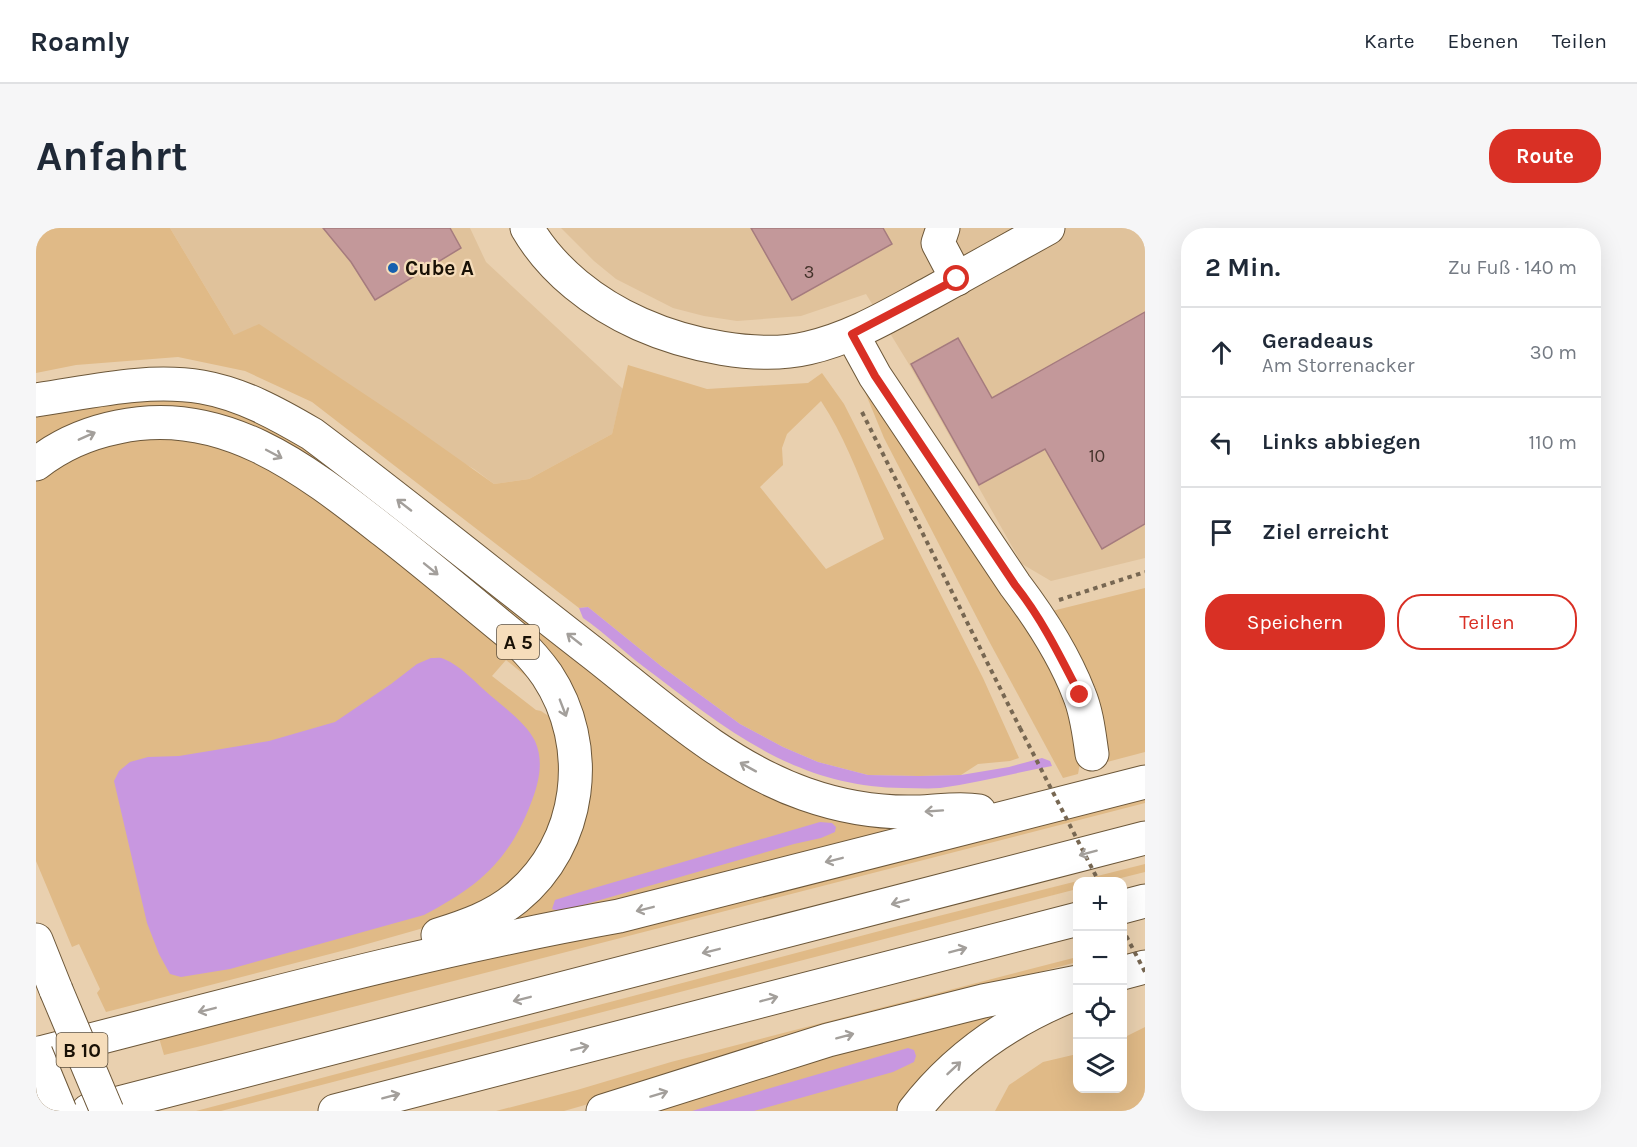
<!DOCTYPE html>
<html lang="de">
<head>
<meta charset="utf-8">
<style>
	:root { --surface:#fff; --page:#f6f6f7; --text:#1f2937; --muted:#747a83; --line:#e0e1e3; --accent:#d93025 }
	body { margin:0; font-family:Karla,sans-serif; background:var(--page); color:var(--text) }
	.controls { position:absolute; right:18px; bottom:18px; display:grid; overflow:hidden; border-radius:12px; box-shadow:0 6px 24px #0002 }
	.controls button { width:54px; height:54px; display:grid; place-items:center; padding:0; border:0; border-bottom:2px solid var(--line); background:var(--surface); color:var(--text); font:30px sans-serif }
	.stop { position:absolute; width:18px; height:18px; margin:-14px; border:4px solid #d93025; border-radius:50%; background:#fff }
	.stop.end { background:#d93025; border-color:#fff; box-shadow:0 2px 6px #0008 }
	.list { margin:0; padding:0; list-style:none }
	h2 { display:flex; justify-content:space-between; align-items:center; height:78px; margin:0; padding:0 24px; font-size:26px }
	h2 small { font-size:20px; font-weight:400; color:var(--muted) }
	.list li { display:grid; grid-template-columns:39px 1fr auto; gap:18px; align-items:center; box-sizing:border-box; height:90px; padding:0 24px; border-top:2px solid var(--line) }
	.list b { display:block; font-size:22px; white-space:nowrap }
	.list p { margin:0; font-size:20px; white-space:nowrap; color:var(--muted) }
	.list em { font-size:20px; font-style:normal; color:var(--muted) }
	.actions { display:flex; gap:12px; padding:18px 24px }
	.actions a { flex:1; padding:14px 0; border:2px solid var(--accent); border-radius:24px; text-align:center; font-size:21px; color:var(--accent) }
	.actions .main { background:var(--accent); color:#fff }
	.icon { flex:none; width:33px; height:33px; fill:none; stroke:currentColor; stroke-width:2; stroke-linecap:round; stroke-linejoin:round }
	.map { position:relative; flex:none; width:1109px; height:883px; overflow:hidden; border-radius:24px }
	header { display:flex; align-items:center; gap:36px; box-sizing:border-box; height:84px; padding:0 30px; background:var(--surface); border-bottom:2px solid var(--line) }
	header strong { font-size:28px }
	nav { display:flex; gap:33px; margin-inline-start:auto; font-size:21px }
	.intro { display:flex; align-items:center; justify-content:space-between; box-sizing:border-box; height:144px; padding:0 36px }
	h1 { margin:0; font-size:42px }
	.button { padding:15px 27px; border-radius:24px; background:var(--accent); color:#fff; font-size:21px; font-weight:700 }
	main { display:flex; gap:36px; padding:0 36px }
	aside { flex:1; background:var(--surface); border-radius:24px; box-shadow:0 6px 24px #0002 }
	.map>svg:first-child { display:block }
	.built { fill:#e0c29b }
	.green { fill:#e0ba87; fill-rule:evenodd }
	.water { fill:#c897e0 }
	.building { fill:#c3989a; stroke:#a57b7e; stroke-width:1.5 }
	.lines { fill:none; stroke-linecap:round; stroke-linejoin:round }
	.minor-casing { stroke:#6c5739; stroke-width:35 }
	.highway-casing { stroke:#6c5739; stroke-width:35 }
	.path { stroke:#776752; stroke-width:4; stroke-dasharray:4.5 4.5; stroke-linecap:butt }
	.minor { stroke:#fff; stroke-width:33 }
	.highway { stroke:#fff; stroke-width:33 }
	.highway-bridge-casing { stroke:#6c5739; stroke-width:35; stroke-linecap:butt }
	.path-bridge { stroke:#776752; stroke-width:4; stroke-dasharray:4.5 4.5; stroke-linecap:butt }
	.highway-bridge { stroke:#fff; stroke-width:33 }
	.oneway { stroke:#a39f9b }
	.route { stroke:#d93025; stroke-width:8 }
	.poi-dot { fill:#1660af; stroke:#f6ddbb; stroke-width:2 }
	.labels { text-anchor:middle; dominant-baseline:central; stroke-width:4.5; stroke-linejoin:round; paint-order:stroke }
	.number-label { font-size:18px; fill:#43322a }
	.shield { fill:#f6ddbb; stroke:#5b4e3c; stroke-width:1.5 }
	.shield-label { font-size:20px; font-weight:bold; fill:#181005 }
	.poi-label { font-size:21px; font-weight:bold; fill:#181005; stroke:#f6ddbb; text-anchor:start }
</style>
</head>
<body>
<header>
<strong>Roamly</strong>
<nav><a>Karte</a><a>Ebenen</a><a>Teilen</a></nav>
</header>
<div class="intro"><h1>Anfahrt</h1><a class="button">Route</a></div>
<main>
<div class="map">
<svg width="1109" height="883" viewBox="0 0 1109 883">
	<rect width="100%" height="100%" fill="#e9d0af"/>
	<g class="built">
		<polygon points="134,0 434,0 450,34 587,161 576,206 493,251 458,256 438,241 198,107"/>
		<polygon points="525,0 1109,0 1109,330 1015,353 986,336 874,138 830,66 765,88 701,93 668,88 637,80 580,51 558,33"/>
	</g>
	<g class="green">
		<path d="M 0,0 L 134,0 L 198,107 L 223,96 L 369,193 L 458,256 L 493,251 L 576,206 L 592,137 L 671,161 L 772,155 L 786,145 L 808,176 L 947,450 L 983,530 L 974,533 L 942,536 L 925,547 L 883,548 L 832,547 L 782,534 L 747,519 L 704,496 L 625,438 L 552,379 L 543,380 L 276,174 L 209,143 L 142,129 L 40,137 L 0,145 ZM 785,173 C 813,215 829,265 848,311 L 790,341 L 724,259 L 747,237 L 746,220 L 751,206 Z"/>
		<polygon points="829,158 1007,410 1046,524 1042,546 1027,550 954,415 848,210 829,164"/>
		<polygon points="104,169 190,177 275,220 610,484 879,596 588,670 472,696 496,671 550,512 410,337 122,179 83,184 0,219 0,184"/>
		<polygon points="145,209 202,222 270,260 457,407 496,451 491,449 470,432 456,448 500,482 505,483 517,491 526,554 510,612 474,657 417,689 384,701 317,720 70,784 61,765 64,761 43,716 36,719 0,633 0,253 31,231 88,211"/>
		<polygon points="1109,360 1109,524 1071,534 1063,521 1012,384"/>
		<polygon points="1109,562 1109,575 165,818 128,827 121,803"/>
		<polygon points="1109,636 1109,644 1073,653 1042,654 1041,661 185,883 160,883 855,700"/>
		<polygon points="1041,729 1041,734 748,812 598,863 528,883 460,883 541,862 635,834"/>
		<polygon points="975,777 863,883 612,883 666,864"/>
		<polygon points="1109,799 1109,883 959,883 973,857 1007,834 1041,826 1042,860 1086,860 1087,810"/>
	</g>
	<g class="water">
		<path d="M 552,379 L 625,438 L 704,496 L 747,519 L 782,534 L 832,547 L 883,548 L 925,547 L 973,539 L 1006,530 L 1014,533 L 1016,538 C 978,545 941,555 904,560 C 892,561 879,560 867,560 C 759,559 690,501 608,439 C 587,423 569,405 547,390 L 543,380 Z"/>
		<path d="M 395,430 C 399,430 405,429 408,431 C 425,438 441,456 455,468 C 470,481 490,495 499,513 C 508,533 503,555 495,575 C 473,633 442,659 388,687 L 194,741 L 145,749 L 134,746 L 123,726 L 111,695 L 78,553 L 83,543 L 94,534 L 112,529 L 143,528 L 233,513 L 299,494 L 355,456 L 381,436 Z"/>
		<polygon points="784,594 796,595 800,599 799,604 785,610 758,616 540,679 523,683 516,681 519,672 541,665"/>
		<polygon points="872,820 878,822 880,828 878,834 857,844 718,883 656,883"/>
	</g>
	<g class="building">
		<polygon points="287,0 414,0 425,20 339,72 315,34"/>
		<polygon points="715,0 847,0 856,16 756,72"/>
		<polygon points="1109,84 1109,296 1066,321 1009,221 943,257 875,136 922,110 956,170"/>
	</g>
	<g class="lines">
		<defs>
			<g id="minor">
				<path d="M 491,0 C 516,43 559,76 604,96 C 651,117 721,132 772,120 C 816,110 854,87 893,66 C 933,44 972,22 1012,0"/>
				<polyline points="907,0 902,15 921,51"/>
				<path d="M 816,106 L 839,148 L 979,357 C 1004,390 1028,427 1043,466 C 1051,485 1053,506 1056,526"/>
			</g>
			<g id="highway">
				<path d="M 0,172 C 55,164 110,150 166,159 C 206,166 242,186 276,206 C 372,278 464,353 558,426 C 623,477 689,538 769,566 C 803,578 843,585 880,584 C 901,584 921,579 943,583"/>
				<path d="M 0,236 C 24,217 52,205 82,199 C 187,176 270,242 348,303 C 392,337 435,374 478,409 C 490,421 502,434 511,447 C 558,518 546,616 480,670 C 457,689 430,698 402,707"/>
				<polyline points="1086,679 1109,673"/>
				<polyline points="0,712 20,762"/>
				<polyline points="1086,745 1109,739"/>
				<path d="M 0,826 C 193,777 387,723 583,688 L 1109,554"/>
				<polyline points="52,883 1109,610"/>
				<polyline points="299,883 1042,691"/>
				<polyline points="567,883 792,812 947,773 1042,754"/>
				<path d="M 878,883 C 918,831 971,794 1031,769"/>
			</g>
		</defs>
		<use href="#minor" class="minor-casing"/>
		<use href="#highway" class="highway-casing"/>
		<g class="path">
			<polyline points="826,184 984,500"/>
			<polyline points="1023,372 1109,344"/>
		</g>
		<use href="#minor" class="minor"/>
		<use href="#highway" class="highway"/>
		<defs>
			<g id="highway-bridge">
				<polyline points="20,762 71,883"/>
				<polyline points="0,825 24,883"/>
			</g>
		</defs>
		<use href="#highway-bridge" class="highway-bridge-casing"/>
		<g class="path-bridge">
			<polyline points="984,500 1063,654"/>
			<polyline points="1086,700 1109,744"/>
		</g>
		<use href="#highway-bridge" class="highway-bridge"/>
	</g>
	<defs><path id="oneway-shaft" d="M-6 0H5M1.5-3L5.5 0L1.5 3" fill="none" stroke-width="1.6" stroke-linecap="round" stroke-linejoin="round" transform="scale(1.5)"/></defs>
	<g class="oneway">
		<use href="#oneway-shaft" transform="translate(51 208) rotate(-24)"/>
		<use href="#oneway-shaft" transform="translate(238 226) rotate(28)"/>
		<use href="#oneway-shaft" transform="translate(368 277) rotate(-142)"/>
		<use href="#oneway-shaft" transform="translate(395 341) rotate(39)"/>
		<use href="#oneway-shaft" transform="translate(538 411) rotate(-142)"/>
		<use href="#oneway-shaft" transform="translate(527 480) rotate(69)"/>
		<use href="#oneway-shaft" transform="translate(712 539) rotate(-151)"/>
		<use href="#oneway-shaft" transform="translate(898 583) rotate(176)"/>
		<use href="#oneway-shaft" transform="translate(1052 625) rotate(165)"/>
		<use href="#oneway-shaft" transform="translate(798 632) rotate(166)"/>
		<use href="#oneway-shaft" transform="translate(864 674) rotate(165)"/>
		<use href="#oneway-shaft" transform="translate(609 681) rotate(166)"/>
		<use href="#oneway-shaft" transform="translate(922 722) rotate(-15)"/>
		<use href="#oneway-shaft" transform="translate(675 723) rotate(166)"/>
		<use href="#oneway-shaft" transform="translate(486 771) rotate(166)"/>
		<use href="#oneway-shaft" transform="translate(733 771) rotate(-15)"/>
		<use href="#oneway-shaft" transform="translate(171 782) rotate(166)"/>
		<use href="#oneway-shaft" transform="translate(809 808) rotate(-15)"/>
		<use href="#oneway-shaft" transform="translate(544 820) rotate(-14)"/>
		<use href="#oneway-shaft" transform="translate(918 840) rotate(-43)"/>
		<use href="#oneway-shaft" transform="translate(623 866) rotate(-17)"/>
		<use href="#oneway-shaft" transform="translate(355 868) rotate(-15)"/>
	</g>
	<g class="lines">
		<path class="route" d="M 921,51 L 816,106 L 839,148 L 979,357 C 1006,391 1024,428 1044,467"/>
	</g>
	<circle class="poi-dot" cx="357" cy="40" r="6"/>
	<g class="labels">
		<g class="number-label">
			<text x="773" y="44">3</text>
			<text x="1061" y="228">10</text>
		</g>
		<g class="shield">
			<rect x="461" y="397" width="42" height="34" rx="4.5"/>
			<rect x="20.5" y="805" width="51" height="34" rx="4.5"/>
		</g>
		<g class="shield-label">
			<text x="482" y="414">A 5</text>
			<text x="46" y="822">B 10</text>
		</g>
		<g class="poi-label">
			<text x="369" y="40">Cube A</text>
		</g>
	</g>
</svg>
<div class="controls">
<button>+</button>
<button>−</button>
<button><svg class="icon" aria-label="locate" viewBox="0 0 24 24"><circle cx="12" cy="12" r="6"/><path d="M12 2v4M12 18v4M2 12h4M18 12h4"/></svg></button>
<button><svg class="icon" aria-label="layers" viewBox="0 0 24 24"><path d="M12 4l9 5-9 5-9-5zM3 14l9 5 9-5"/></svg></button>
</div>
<div class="stop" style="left:921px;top:51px"></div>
<div class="stop end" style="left:1044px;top:467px"></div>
</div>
<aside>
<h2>2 Min.<small>Zu Fuß · 140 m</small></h2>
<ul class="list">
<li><svg class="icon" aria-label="ahead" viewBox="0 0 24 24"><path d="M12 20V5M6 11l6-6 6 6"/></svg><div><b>Geradeaus</b><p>Am Storrenacker</p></div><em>30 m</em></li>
<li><svg class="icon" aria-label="left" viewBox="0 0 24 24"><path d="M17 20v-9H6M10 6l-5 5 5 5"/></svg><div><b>Links abbiegen</b></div><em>110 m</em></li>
<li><svg class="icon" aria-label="arrive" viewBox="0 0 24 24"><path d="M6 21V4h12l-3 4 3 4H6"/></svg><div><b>Ziel erreicht</b></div></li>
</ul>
<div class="actions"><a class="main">Speichern</a><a>Teilen</a></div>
</aside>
</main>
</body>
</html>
